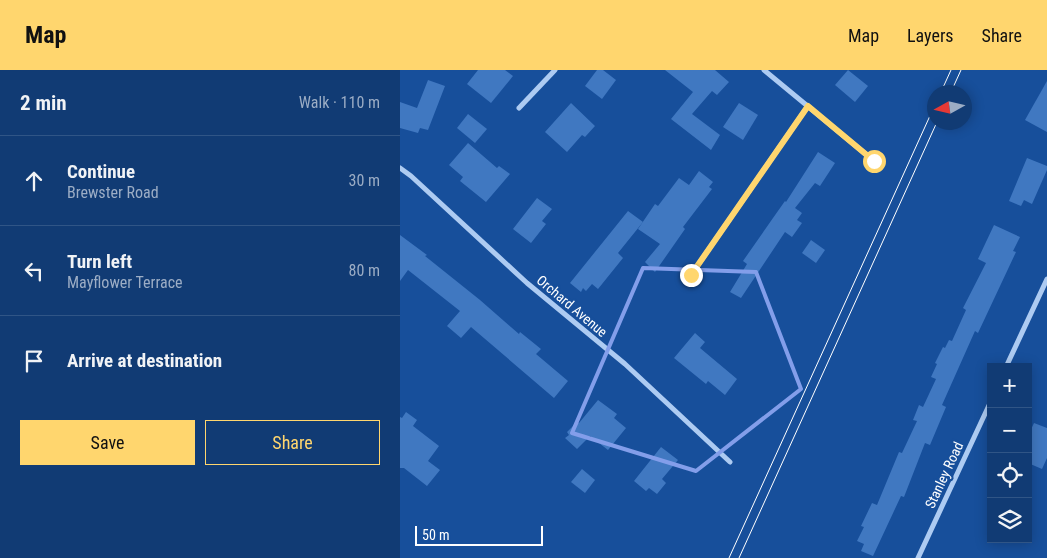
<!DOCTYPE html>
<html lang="en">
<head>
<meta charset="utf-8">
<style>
	:root { --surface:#113b74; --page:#1e467c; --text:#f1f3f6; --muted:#9cadc5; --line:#305586; --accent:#ffd66e }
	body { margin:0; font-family:"Roboto Condensed",sans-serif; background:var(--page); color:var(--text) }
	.controls { position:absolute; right:15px; bottom:15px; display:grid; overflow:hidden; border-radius:0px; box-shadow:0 2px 12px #0003 }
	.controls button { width:45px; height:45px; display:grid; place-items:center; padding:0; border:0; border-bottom:1px solid var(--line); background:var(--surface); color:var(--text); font:25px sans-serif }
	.compass { position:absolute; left:527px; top:15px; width:45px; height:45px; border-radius:50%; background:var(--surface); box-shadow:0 2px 12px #0003; rotate:262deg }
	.scale { position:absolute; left:15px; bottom:12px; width:128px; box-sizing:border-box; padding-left:5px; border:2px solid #fff; border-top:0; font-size:14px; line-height:18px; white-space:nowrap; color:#fff; -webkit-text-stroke:4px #174f9b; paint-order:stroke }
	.stop { position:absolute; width:15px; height:15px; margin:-11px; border:4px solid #ffd66e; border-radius:50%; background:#fff }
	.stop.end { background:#ffd66e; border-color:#fff; box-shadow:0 1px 5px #0008 }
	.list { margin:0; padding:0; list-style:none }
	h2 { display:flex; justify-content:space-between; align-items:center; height:65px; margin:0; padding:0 20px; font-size:21px }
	h2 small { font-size:16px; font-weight:400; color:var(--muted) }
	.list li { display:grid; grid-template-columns:32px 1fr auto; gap:15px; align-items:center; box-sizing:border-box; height:90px; padding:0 20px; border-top:1px solid var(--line) }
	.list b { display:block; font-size:19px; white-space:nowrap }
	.list p { margin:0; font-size:16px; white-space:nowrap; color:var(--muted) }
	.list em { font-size:16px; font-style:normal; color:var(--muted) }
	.actions { display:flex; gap:10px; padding:15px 20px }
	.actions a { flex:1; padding:11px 0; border:1px solid var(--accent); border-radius:0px; text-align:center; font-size:18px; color:var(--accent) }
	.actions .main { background:var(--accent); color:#111 }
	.icon { flex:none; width:28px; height:28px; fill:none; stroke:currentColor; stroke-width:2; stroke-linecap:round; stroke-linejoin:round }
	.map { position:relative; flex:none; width:647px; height:488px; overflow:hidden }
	header { display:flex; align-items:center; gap:30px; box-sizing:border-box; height:70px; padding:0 25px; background:var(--accent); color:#111 }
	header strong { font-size:24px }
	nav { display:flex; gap:28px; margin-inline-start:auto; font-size:18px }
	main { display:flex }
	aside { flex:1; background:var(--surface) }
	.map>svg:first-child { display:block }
	.building { fill:#4078c1 }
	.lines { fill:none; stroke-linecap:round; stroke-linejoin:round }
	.street { stroke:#adcbf2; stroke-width:5 }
	.tram { stroke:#fff; stroke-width:1 }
	.route { stroke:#ffd66e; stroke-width:6 }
	.marked { fill:none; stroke:#839eea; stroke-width:4; stroke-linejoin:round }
	.labels { text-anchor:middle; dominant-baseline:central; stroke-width:4.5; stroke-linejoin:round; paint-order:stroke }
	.street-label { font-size:14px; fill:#fff; stroke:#174f9b }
</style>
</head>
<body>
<header>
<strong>Map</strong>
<nav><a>Map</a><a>Layers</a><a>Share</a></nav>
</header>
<main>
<aside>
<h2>2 min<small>Walk · 110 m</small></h2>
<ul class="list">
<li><svg class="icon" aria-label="ahead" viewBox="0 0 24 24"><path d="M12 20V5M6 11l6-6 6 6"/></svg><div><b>Continue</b><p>Brewster Road</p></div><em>30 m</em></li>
<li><svg class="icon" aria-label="left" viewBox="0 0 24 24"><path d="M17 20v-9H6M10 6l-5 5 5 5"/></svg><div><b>Turn left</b><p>Mayflower Terrace</p></div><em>80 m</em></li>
<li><svg class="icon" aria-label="arrive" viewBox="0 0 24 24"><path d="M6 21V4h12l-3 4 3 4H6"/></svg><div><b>Arrive at destination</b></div></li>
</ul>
<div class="actions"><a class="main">Save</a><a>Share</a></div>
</aside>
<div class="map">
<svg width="647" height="488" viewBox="0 0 647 488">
	<rect width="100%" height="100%" fill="#174f9b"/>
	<g class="building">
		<polygon points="78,0 105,0 113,6 91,33 67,14"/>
		<polygon points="197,0 203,0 216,10 202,29 185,16"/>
		<polygon points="265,0 315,0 329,12 317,25 312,21 292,44 320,65 311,80 271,49 293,22"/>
		<polygon points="448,0 468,16 455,32 435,15"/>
		<polygon points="28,10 45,16 28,60 20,58 18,63 0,58 0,32 17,38"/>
		<polygon points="647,11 647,62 625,50"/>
		<polygon points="171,33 195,56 185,67 182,65 167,82 145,62"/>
		<polygon points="339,33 358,45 343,70 323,57"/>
		<polygon points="68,44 87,59 75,73 57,58"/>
		<polygon points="68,73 97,98 99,96 110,104 86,132 60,111 63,107 49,95"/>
		<polygon points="418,82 435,93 420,116 415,113 395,138 402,143 397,150 402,153 392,167 385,162 341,228 330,222 347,194 343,191 373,148 385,131 386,132"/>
		<polygon points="627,88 647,96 647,100 632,134 624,130 621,136 609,131"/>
		<polygon points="299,101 313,112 309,117 312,119 283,157 285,159 255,202 245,192 260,174 238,159 255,134 258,136 279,108 289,115"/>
		<polygon points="137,128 152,139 142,151 146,154 131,173 113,159"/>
		<polygon points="228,141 243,152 218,183 223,188 198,219 192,214 186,221 183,218 181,222 170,213"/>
		<polygon points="594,155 620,167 613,181 616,182 578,263 575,261 542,335 546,337 530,375 525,373 504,427 501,426 473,486 461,481 464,474 457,471 464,457 461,456 472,433 477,435 499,382 502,383 517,351 513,350 519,335 523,337 536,309 531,307 537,294 535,293 543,277 545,278 549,270 552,271 566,240 563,238 586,193 578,189"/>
		<polygon points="0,165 27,185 25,186 80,230 119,264 120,262 141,279 136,284 168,311 154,328 71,257 61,268 47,256 60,241 8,200 0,211"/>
		<polygon points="411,170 425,180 416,193 402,183"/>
		<polygon points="295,263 305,272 300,278 337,309 325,325 308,311 306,314 274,288"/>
		<polygon points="198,330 217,344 214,348 226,358 208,380 190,366 177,379 165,368 169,365 167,362 177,352 179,353"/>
		<polygon points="6,342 17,350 13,356 39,376 28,391 40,400 27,416 4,398 0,398 0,347 2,348"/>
		<polygon points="634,353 647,358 647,388 642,399 628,393 628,366"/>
		<polygon points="261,377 278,390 262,409 266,413 257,424 249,418 246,421 234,411"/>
		<polygon points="182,399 195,410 185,423 171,412"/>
	</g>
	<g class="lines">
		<g class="street">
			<polyline points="364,0 474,91"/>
			<polyline points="119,38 155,0"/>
			<polyline points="0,98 11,106 127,213 225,294 330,392"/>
			<polyline points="291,205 408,36"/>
			<polyline points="606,297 647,209"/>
			<polyline points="518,488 591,331"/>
		</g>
		<g class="tram">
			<polyline points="541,22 551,0"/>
			<polyline points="551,22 561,0"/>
			<polyline points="329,488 534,37"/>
			<polyline points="339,488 537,52"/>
		</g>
	</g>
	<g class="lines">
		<polyline class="route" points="291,205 408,36 474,91"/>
	</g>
	<path class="marked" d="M 243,198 L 356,202 L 401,319 L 296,401 L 172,363 Z"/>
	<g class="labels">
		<g class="street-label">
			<text transform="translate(172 236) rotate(40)">Orchard Avenue</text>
			<text transform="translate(544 405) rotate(-65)">Stanley Road</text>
		</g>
	</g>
</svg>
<div class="controls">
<button>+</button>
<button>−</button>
<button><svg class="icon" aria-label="locate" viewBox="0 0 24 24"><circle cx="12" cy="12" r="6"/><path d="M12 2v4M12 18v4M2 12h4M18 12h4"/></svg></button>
<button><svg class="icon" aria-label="layers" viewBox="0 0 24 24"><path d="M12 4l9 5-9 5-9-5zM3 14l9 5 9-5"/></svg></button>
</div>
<svg class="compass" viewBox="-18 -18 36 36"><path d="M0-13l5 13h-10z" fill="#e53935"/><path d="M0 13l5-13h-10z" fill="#9cadc5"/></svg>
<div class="scale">50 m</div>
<div class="stop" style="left:474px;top:91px"></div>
<div class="stop end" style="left:291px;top:205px"></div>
</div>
</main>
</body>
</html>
